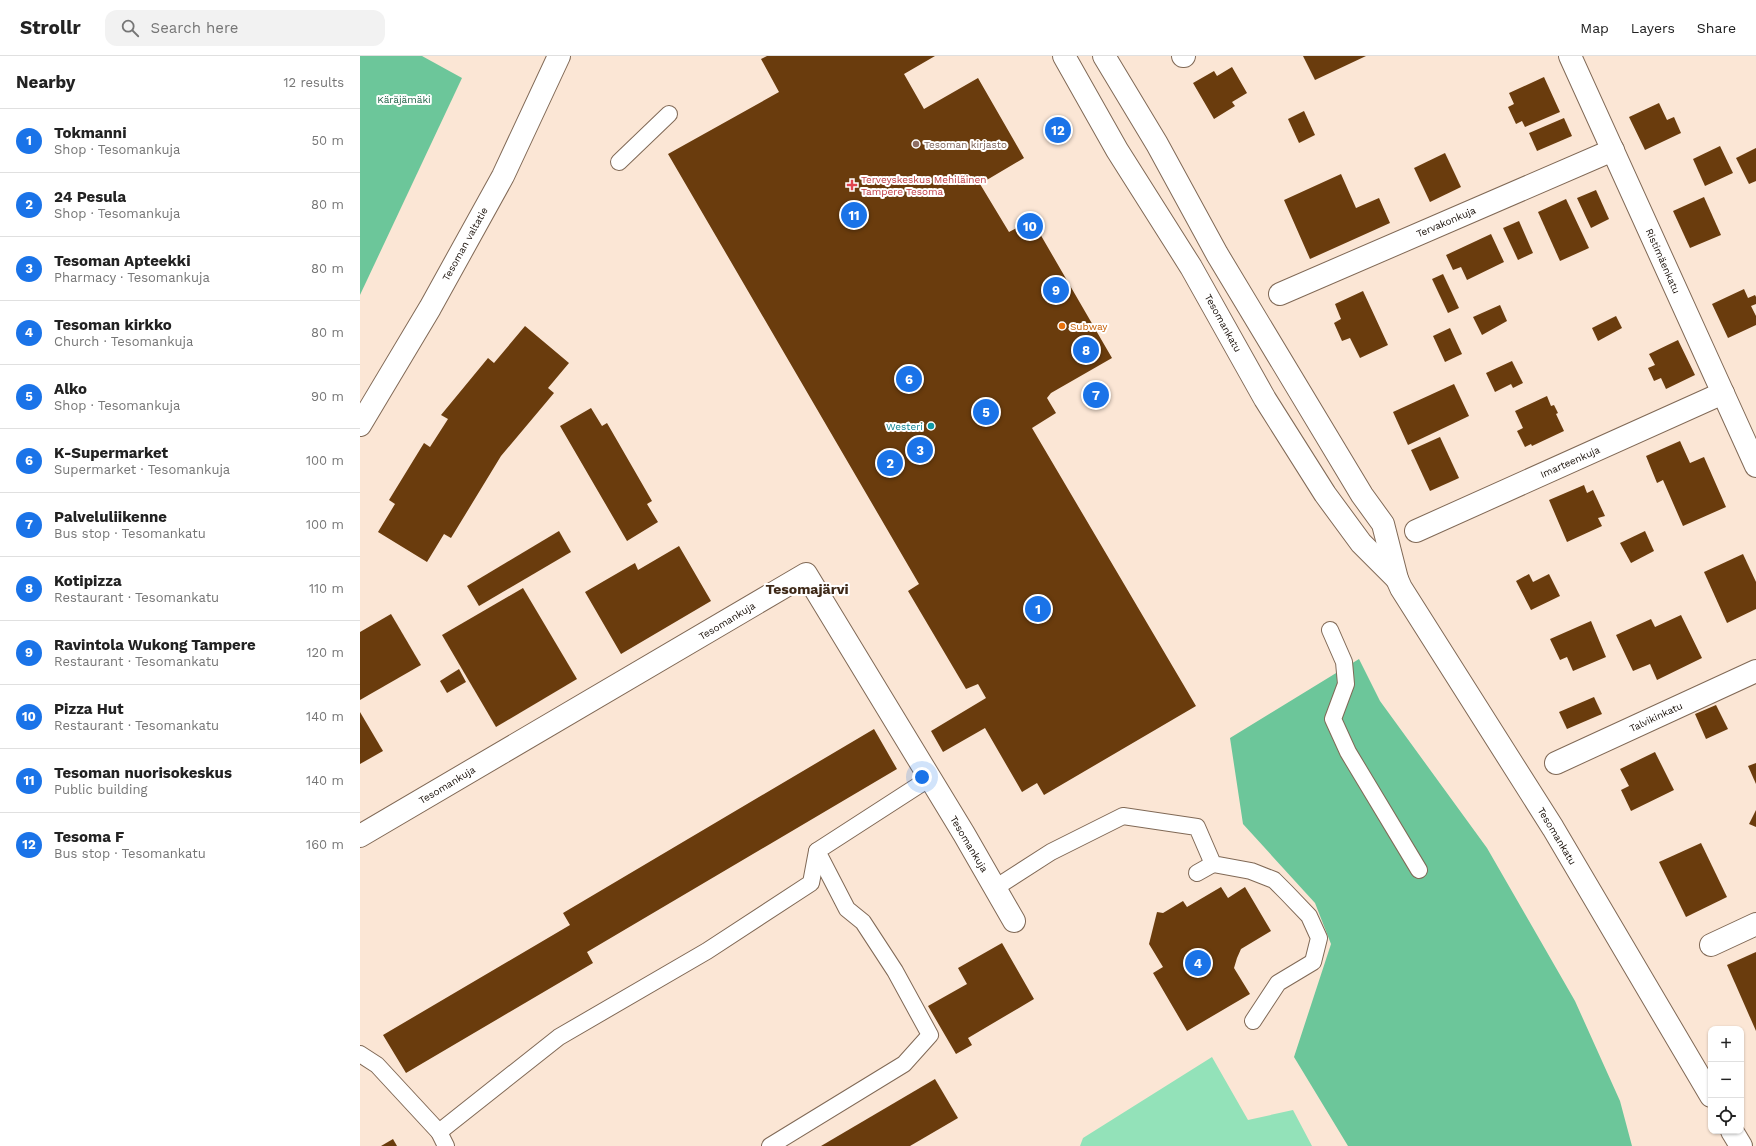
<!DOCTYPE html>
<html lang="en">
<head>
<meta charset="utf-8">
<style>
	:root { --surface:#fff; --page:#f2f2f2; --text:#222; --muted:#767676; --line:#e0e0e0; --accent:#1a73e8 }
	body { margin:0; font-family:"Work Sans",sans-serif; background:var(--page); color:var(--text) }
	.controls { position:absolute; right:12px; bottom:12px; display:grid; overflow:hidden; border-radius:8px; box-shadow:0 1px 3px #0004 }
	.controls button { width:36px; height:36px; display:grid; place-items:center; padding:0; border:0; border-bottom:1px solid var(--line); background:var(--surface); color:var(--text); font:20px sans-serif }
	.you { position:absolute; left:562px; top:721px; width:14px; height:14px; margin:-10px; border:3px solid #fff; border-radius:50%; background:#1a73e8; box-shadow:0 0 0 6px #1a73e833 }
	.badge { display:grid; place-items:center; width:26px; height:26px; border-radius:50%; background:var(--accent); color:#fff; font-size:13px; font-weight:700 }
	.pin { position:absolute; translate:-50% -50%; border:2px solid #fff; box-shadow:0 1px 4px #0006 }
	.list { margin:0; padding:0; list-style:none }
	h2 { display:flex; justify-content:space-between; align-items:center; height:52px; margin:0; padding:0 16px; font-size:17px }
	h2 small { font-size:13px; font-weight:400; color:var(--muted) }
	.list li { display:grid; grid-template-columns:26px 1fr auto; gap:12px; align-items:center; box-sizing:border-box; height:64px; padding:0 16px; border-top:1px solid var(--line) }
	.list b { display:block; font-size:15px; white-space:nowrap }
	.list p { margin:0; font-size:13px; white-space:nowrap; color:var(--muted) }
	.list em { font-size:13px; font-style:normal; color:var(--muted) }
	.icon { flex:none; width:22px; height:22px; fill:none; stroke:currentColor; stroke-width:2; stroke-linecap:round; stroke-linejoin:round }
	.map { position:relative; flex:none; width:1396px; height:1090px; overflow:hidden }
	header { display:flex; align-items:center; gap:24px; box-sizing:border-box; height:56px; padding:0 20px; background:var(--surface); border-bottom:1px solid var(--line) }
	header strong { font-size:19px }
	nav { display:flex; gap:22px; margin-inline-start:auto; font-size:14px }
	.search { width:280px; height:36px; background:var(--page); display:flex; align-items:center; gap:10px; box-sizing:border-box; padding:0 14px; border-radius:12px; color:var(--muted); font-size:15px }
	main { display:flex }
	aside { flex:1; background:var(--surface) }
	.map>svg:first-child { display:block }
	.green { fill:#93e2b9 }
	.forest { fill:#6cc69a }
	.building { fill:#6a3c0d }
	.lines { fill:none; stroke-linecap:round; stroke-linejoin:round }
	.service-casing { stroke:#806956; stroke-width:18 }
	.minor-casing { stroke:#806956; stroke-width:24 }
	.secondary-casing { stroke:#806956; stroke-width:24 }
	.service { stroke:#fff; stroke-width:16 }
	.minor { stroke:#fff; stroke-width:22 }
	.secondary { stroke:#fff; stroke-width:22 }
	.education-dot { fill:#8d6e63; stroke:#fff; stroke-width:1.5 }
	.health-dot { fill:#e0444e; stroke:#fff; stroke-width:1.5 }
	.food-dot { fill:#e8710a; stroke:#fff; stroke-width:1.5 }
	.culture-dot { fill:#0f9aa8; stroke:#fff; stroke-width:1.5 }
	.labels { text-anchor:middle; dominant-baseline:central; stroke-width:4; stroke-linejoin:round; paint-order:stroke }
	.park-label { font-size:10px; fill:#226447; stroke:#fff }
	.education-label { font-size:10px; fill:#785e54; stroke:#fff; text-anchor:start }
	.health-label { font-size:10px; fill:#be3a42; stroke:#fff; text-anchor:start }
	.street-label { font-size:10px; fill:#180f08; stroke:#fff }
	.food-label { font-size:10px; fill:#c56008; stroke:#fff; text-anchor:start }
	.culture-label { font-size:10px; fill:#0d838f; stroke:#fff; text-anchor:end }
	.district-label { font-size:14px; font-weight:bold; fill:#3e2918; stroke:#fff }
</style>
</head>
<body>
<header>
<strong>Strollr</strong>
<div class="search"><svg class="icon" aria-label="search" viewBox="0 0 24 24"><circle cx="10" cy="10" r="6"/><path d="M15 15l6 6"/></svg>Search here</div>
<nav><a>Map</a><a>Layers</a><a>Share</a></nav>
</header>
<main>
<aside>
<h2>Nearby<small>12 results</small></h2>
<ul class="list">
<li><span class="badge">1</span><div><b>Tokmanni</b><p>Shop · Tesomankuja</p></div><em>50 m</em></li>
<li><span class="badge">2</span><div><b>24 Pesula</b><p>Shop · Tesomankuja</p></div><em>80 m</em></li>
<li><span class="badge">3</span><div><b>Tesoman Apteekki</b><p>Pharmacy · Tesomankuja</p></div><em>80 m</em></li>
<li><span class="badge">4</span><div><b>Tesoman kirkko</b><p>Church · Tesomankuja</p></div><em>80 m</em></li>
<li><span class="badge">5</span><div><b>Alko</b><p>Shop · Tesomankuja</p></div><em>90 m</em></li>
<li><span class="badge">6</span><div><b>K-Supermarket</b><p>Supermarket · Tesomankuja</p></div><em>100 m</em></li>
<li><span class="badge">7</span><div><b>Palveluliikenne</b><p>Bus stop · Tesomankatu</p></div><em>100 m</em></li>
<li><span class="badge">8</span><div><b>Kotipizza</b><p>Restaurant · Tesomankatu</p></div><em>110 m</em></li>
<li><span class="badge">9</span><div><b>Ravintola Wukong Tampere</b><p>Restaurant · Tesomankatu</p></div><em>120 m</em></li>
<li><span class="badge">10</span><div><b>Pizza Hut</b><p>Restaurant · Tesomankatu</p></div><em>140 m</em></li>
<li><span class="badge">11</span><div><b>Tesoman nuorisokeskus</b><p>Public building</p></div><em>140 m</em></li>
<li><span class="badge">12</span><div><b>Tesoma F</b><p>Bus stop · Tesomankatu</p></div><em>160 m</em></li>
</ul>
</aside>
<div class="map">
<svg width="1396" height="1090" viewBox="0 0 1396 1090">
	<rect width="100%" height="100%" fill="#fbe6d5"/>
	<polygon class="green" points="852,1001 888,1064 933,1054 952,1090 720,1090 723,1082"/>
	<g class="forest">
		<polygon points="0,0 62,0 102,22 0,239"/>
		<polygon points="999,603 1020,645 1127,792 1215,945 1260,1045 1272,1090 988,1090 934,1001 971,888 955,847 883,768 870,682"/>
	</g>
	<g class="building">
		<polygon points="407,0 575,0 544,18 564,53 618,22 664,102 620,128 649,176 672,164 752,302 691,337 687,342 696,357 672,372 836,650 684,739 677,727 662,736 625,672 583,696 571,675 626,642 618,628 606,633 548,535 559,528 308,98 419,36 401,3"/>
		<polygon points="943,0 1006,0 955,24"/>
		<polygon points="872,11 887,37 872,46 875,50 854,63 833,27 854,15 857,20"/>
		<polygon points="1184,21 1200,56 1165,71 1162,65 1156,68 1148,51 1154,48 1149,37"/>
		<polygon points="1299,47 1307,64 1314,61 1321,77 1285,94 1269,61"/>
		<polygon points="944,55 955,79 939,87 928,63"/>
		<polygon points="1204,62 1212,80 1177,95 1169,77"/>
		<polygon points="1360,90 1373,117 1345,130 1333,103"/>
		<polygon points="1396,92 1396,125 1389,128 1376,102"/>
		<polygon points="1085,97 1101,131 1070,146 1054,112"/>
		<polygon points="981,118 996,152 1019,142 1030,167 950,203 924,144"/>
		<polygon points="1236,134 1249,163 1231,172 1217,142"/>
		<polygon points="1344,141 1361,179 1330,192 1313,155"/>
		<polygon points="1206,143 1229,192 1200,205 1178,156"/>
		<polygon points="1159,165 1173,197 1158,204 1143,172"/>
		<polygon points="1131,178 1144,206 1107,224 1101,211 1093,214 1086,199"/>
		<polygon points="1083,218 1099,252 1088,257 1072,223"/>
		<polygon points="1384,233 1388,242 1395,239 1396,241 1396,248 1391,250 1396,260 1396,269 1368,282 1352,248"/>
		<polygon points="1003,235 1028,289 1000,302 990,282 982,285 974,267 981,263 975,248"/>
		<polygon points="1140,249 1147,265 1122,279 1113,261"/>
		<polygon points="1256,260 1262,272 1238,285 1232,272"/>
		<polygon points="165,270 209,307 188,332 194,337 141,400 91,482 84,478 67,506 18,476 35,448 29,444 64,387 70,391 88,363 81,359 128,302 134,307"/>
		<polygon points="1090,272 1102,298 1085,306 1073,280"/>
		<polygon points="1318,284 1335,319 1306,333 1301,322 1294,325 1288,312 1295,309 1289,298"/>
		<polygon points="1152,305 1163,327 1153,332 1151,328 1135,336 1126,317"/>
		<polygon points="1094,328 1109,360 1048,389 1033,356"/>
		<polygon points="1187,340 1191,350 1194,349 1198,357 1196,358 1204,375 1172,390 1171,388 1165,391 1157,375 1163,372 1155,355"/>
		<polygon points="231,352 242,370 247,367 292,445 287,448 298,466 267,485 200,370"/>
		<polygon points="1080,381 1099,422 1070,435 1051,394"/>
		<polygon points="1320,385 1330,407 1344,401 1366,451 1323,470 1303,424 1297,427 1286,400"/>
		<polygon points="1224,429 1227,437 1233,434 1245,460 1238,462 1242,470 1207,486 1189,444"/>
		<polygon points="199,475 211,496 119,550 107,530"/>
		<polygon points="1285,475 1294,495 1271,507 1260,487"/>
		<polygon points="319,490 351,545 261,598 225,536 275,507 278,514"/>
		<polygon points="1383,498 1396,526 1396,553 1367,567 1344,516"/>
		<polygon points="1169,518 1173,526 1189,518 1200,540 1171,554 1156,525"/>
		<polygon points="163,532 217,623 136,671 82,579"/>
		<polygon points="31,558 61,609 0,644 0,576"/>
		<polygon points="1321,559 1342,602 1297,624 1290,608 1273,615 1256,579 1291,563 1295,571"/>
		<polygon points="1231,565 1246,601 1213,615 1207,601 1200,604 1190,583"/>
		<polygon points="99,613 106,626 87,637 80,625"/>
		<polygon points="1234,641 1242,658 1207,673 1199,656"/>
		<polygon points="1356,649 1368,673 1346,683 1335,658"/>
		<polygon points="0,656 23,695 0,708"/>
		<polygon points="514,673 537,713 227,896 233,907 46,1017 23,979 210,869 203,857"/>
		<polygon points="1295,696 1314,734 1271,755 1261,734 1269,730 1260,713"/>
		<polygon points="1396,707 1396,728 1388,710"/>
		<polygon points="1396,754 1396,771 1389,768"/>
		<polygon points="1341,787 1367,841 1326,861 1299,806"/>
		<polygon points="861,831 868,842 885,831 911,875 881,893 877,902 874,912 890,938 827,975 793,917 803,911 789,888 797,856 803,857 823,845 827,851"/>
		<polygon points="642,887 674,943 608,982 612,989 596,998 568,950 607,928 598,912"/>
		<polygon points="1396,896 1396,975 1367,909"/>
		<polygon points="575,1023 598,1062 550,1090 461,1090"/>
		<polygon points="33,1083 37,1090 21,1090"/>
	</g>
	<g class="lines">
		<defs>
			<g id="service">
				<polyline points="259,106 309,58"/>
				<polyline points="970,574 984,606 986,628 973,663 988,696 1059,814"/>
				<polyline points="837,817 853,808"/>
				<polyline points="635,832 691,796 763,760 837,771 853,808 891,815 914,824 926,836 949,860 959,882 953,906 918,927 893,965"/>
				<polyline points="0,998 17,1009 79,1076 86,1090"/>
				<polyline points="79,1076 199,981 347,895 451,827 457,795"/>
				<polyline points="410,1090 544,1008 570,979 535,915 503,866 487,853 457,795 570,722"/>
			</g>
			<g id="minor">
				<polyline points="823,0 824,0"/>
				<polyline points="1210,0 1396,410"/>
				<polyline points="920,238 1253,94"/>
				<polyline points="1056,475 1363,337"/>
				<polyline points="1196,707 1396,615"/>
				<polyline points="0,780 446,518 604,778 654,865"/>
				<polyline points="1351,889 1396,868"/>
			</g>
			<g id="secondary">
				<polyline points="704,0 757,94 831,211 905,343 965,438 1001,487 1037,523"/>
				<polyline points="744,0 797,88 857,198 1002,439 1023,468 1037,523 1041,532 1193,772 1351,1040"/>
				<polyline points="0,369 70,252 143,120 199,0"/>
				<polyline points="1372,1075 1381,1090"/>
			</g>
		</defs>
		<use href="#service" class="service-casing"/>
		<use href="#minor" class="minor-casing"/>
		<use href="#secondary" class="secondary-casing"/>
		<use href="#service" class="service"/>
		<use href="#minor" class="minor"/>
		<use href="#secondary" class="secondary"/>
	</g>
	<circle class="education-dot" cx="556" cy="88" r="4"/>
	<path class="health-dot" d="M490 123h4v4h4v4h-4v4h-4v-4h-4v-4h4z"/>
	<circle class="food-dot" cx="702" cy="270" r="4"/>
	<circle class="culture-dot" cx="571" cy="370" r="4"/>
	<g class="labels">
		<g class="park-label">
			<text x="44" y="43">Käräjämäki</text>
		</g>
		<g class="education-label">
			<text x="564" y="88">Tesoman kirjasto</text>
		</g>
		<g class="health-label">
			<text x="501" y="123">Terveyskeskus Mehiläinen<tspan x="501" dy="12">Tampere Tesoma</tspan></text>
		</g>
		<g class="street-label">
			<text transform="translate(1086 166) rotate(-23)">Tervakonkuja</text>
			<text transform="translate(105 188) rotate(-61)">Tesoman valtatie</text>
			<text transform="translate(1303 205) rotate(66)">Ristimäenkatu</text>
			<text transform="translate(863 267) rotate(61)">Tesomankatu</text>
			<text transform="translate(1210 406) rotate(-24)">Imarteenkuja</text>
			<text transform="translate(367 565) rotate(-31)">Tesomankuja</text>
			<text transform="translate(1296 661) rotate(-25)">Talvikinkatu</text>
			<text transform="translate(87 729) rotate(-31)">Tesomankuja</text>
			<text transform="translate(1197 780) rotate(59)">Tesomankatu</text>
			<text transform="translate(609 788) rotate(59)">Tesomankuja</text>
		</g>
		<g class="food-label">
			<text x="710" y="270">Subway</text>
		</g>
		<g class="culture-label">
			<text x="563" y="370">Westeri</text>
		</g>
		<g class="district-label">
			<text x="447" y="533">Tesomajärvi</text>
		</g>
	</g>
</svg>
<div class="controls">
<button>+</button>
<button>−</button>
<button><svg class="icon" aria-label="locate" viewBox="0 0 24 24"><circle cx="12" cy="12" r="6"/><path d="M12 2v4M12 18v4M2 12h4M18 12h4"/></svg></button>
</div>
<div class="you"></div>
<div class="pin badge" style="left:678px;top:553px">1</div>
<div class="pin badge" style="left:530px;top:407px">2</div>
<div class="pin badge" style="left:560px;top:394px">3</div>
<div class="pin badge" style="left:838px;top:907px">4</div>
<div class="pin badge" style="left:626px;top:356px">5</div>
<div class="pin badge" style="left:549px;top:323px">6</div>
<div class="pin badge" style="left:736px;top:339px">7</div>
<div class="pin badge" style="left:726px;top:294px">8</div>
<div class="pin badge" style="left:696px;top:234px">9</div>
<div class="pin badge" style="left:670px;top:170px">10</div>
<div class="pin badge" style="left:494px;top:159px">11</div>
<div class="pin badge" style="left:698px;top:74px">12</div>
</div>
</main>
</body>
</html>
